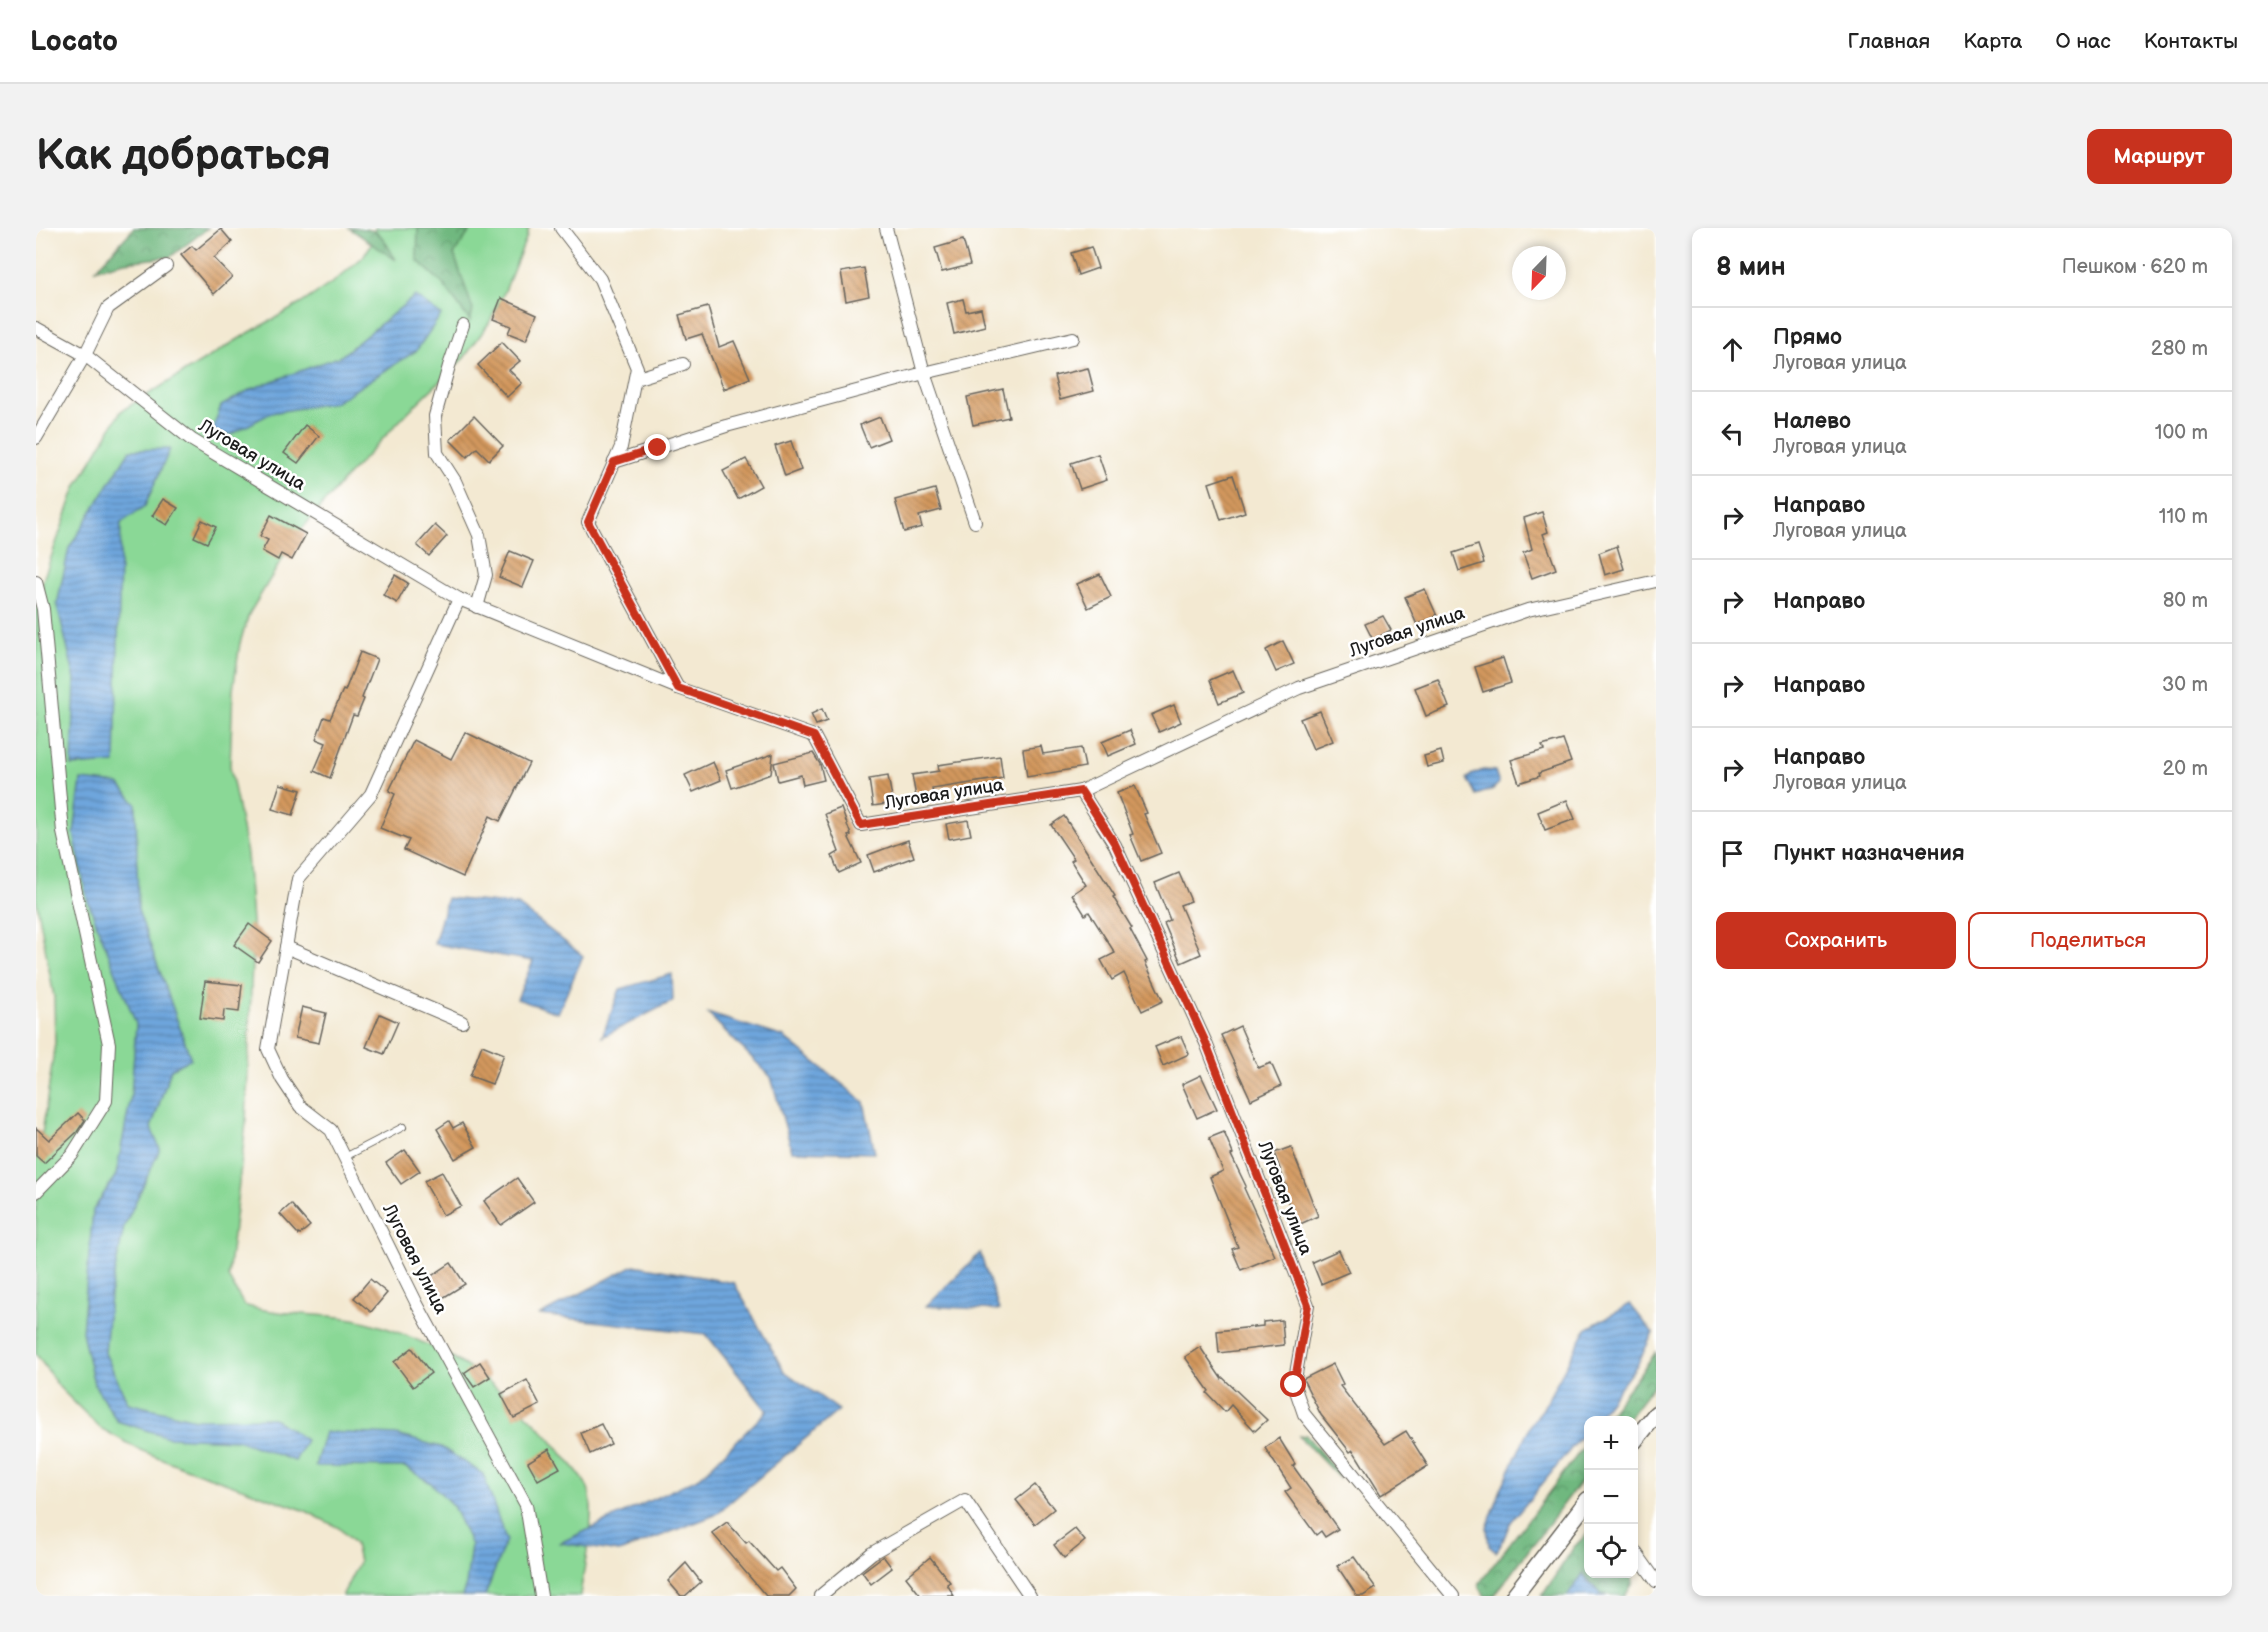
<!DOCTYPE html>
<html lang="ru">
<head>
<meta charset="utf-8">
<style>
	:root { --surface:#fff; --page:#f2f2f2; --text:#222; --muted:#767676; --line:#e0e0e0; --accent:#c8321e }
	body { margin:0; font-family:"Balsamiq Sans",sans-serif; background:var(--page); color:var(--text) }
	.controls { position:absolute; right:18px; bottom:18px; display:grid; overflow:hidden; border-radius:12px; box-shadow:0 3px 9px #0003 }
	.controls button { width:54px; height:54px; display:grid; place-items:center; padding:0; border:0; border-bottom:2px solid var(--line); background:var(--surface); color:var(--text); font:30px sans-serif }
	.compass { position:absolute; left:1476px; top:18px; width:54px; height:54px; border-radius:50%; background:var(--surface); box-shadow:0 3px 9px #0003; rotate:203deg }
	.stop { position:absolute; width:18px; height:18px; margin:-14px; border:4px solid #c8321e; border-radius:50%; background:#fff }
	.stop.end { background:#c8321e; border-color:#fff; box-shadow:0 2px 6px #0008 }
	.list { margin:0; padding:0; list-style:none }
	h2 { display:flex; justify-content:space-between; align-items:center; height:78px; margin:0; padding:0 24px; font-size:26px }
	h2 small { font-size:20px; font-weight:400; color:var(--muted) }
	.list li { display:grid; grid-template-columns:39px 1fr auto; gap:18px; align-items:center; box-sizing:border-box; height:84px; padding:0 24px; border-top:2px solid var(--line) }
	.list b { display:block; font-size:22px; white-space:nowrap }
	.list p { margin:0; font-size:20px; white-space:nowrap; color:var(--muted) }
	.list em { font-size:20px; font-style:normal; color:var(--muted) }
	.actions { display:flex; gap:12px; padding:18px 24px }
	.actions a { flex:1; padding:14px 0; border:2px solid var(--accent); border-radius:12px; text-align:center; font-size:21px; color:var(--accent) }
	.actions .main { background:var(--accent); color:#fff }
	.icon { flex:none; width:33px; height:33px; fill:none; stroke:currentColor; stroke-width:2; stroke-linecap:round; stroke-linejoin:round }
	.map { position:relative; flex:none; width:1620px; height:1368px; overflow:hidden; border-radius:12px }
	header { display:flex; align-items:center; gap:36px; box-sizing:border-box; height:84px; padding:0 30px; background:var(--surface); border-bottom:2px solid var(--line) }
	header strong { font-size:28px }
	nav { display:flex; gap:33px; margin-inline-start:auto; font-size:21px }
	.intro { display:flex; align-items:center; justify-content:space-between; box-sizing:border-box; height:144px; padding:0 36px }
	h1 { margin:0; font-size:42px }
	.button { padding:15px 27px; border-radius:12px; background:var(--accent); color:#fff; font-size:21px; font-weight:700 }
	main { display:flex; gap:36px; padding:0 36px }
	aside { flex:1; background:var(--surface); border-radius:12px; box-shadow:0 3px 9px #0003 }
	.map>svg:first-child { display:block }
	.green { fill:#8ad896; stroke:#537a59; stroke-width:1.5 }
	.forest { fill:url(#forest-crowns); stroke:#466a4e; stroke-width:1.5 }
	.water { fill:url(#water-rules); stroke:#45617c; stroke-width:1.5 }
	.building { fill:url(#building-back-hatch) }
	.lines { fill:none; stroke-linecap:round; stroke-linejoin:round }
	.lane-casing { stroke:#67645c; stroke-width:8 }
	.street-casing { stroke:#67645c; stroke-width:14 }
	.secondary-casing { stroke:#67645c; stroke-width:19 }
	.lane { stroke:#fff; stroke-width:6 }
	.street { stroke:#fff; stroke-width:12 }
	.secondary { stroke:#fff; stroke-width:16 }
	.route { stroke:#c8321e; stroke-width:8 }
	.labels { text-anchor:middle; dominant-baseline:central; stroke-width:5; stroke-linejoin:round; paint-order:stroke }
	.street-label { font-size:18px; fill:#1c1c1c; stroke:#fff }
</style>
</head>
<body>
<header>
<strong>Locato</strong>
<nav><a>Главная</a><a>Карта</a><a>О нас</a><a>Контакты</a></nav>
</header>
<div class="intro"><h1>Как добраться</h1><a class="button">Маршрут</a></div>
<main>
<div class="map">
<svg width="1620" height="1368" viewBox="0 0 1620 1368">
	<defs>
		<pattern id="forest-crowns" width="20" height="18" patternUnits="userSpaceOnUse" patternTransform="scale(1.5)"><rect width="20" height="18" fill="#6fb87f"/><path d="M2 6a3 3 0 1 1 6 0M12 15a3 3 0 1 1 6 0" fill="none" stroke="#5a9567"/></pattern>
		<pattern id="water-rules" width="6" height="5" patternUnits="userSpaceOnUse" patternTransform="scale(1.5)"><rect width="6" height="5" fill="#6ea6dd"/><path d="M0 2.5h6" fill="none" stroke="#5a86b2"/></pattern>
		<pattern id="building-back-hatch" width="6" height="6" patternUnits="userSpaceOnUse" patternTransform="scale(1.5)"><rect width="6" height="6" fill="#d3985d"/><path d="M-1 5l2 2M0 0l6 6M5-1l2 2" fill="none" stroke="#aa7b4c"/></pattern>
	</defs>
	<rect width="100%" height="100%" fill="#fff"/>
	<filter id="ink" filterUnits="userSpaceOnUse"><feTurbulence type="fractalNoise" baseFrequency=".0167" numOctaves="2"/><feDisplacementMap in="SourceGraphic" scale="12" xChannelSelector="R" yChannelSelector="G"/><feConvolveMatrix kernelMatrix="1 2 1 2 8 2 1 2 1" color-interpolation-filters="sRGB"/></filter>
	<filter id="wash" filterUnits="userSpaceOnUse"><feTurbulence type="fractalNoise" baseFrequency=".008" numOctaves="4" result="noise"/><feDisplacementMap in="SourceGraphic" scale="24" xChannelSelector="R" yChannelSelector="G"/><feGaussianBlur stdDeviation="1.35" result="paint"/><feColorMatrix in="noise" values="0 0 0 0 0 0 0 0 0 0 0 0 0 0 0 0 0 1.4 0 .05"/><feComposite in="paint" operator="in"/></filter>
	<g filter="url(#wash)">
		<rect width="100%" height="100%" fill="#f3e9d2"/>
		<path class="green" d="M 339,0 L 493,0 L 491,8 L 469,63 L 453,95 L 428,130 L 373,183 L 304,256 L 260,308 L 213,386 L 204,415 L 197,462 L 194,538 L 211,626 L 217,707 L 210,895 L 192,1049 L 208,1077 C 249,1090 293,1083 334,1095 C 415,1118 479,1165 530,1230 C 539,1241 552,1254 554,1268 C 559,1292 547,1343 544,1368 L 306,1368 L 323,1334 L 319,1316 L 303,1300 L 270,1283 L 144,1238 L 104,1222 L 64,1200 L 23,1159 L 0,1126 L 0,926 L 6,906 L 19,815 L 18,769 L 0,670 L 0,384 L 7,352 L 40,259 L 85,183 L 209,107 L 264,76 L 300,52 L 328,28 L 336,15 Z"/>
		<g class="forest">
			<polygon points="98,0 172,0 134,29 89,34 60,41"/>
			<path d="M 313,0 C 347,0 343,5 360,32 Z"/>
			<polygon points="382,0 436,0 418,26 437,82 434,93 407,56 381,32"/>
			<polygon points="1620,1124 1620,1154 1591,1192 1568,1192"/>
			<polygon points="1270,1207 1302,1245 1303,1250 1263,1208"/>
			<polygon points="1552,1213 1552,1244 1458,1368 1449,1368 1442,1357"/>
			<polygon points="1552,1305 1552,1346 1595,1346 1597,1355 1589,1368 1564,1366 1547,1346 1531,1368 1506,1368 1538,1319"/>
		</g>
		<g class="water">
			<polygon points="379,68 405,87 380,123 300,174 235,185 194,207 176,203 185,178 215,161 305,128"/>
			<polygon points="134,221 109,278 85,295 79,535 36,538 39,451 21,377 33,320 94,222"/>
			<polygon points="1447,542 1459,543 1463,555 1457,561 1440,567 1431,551 1435,547"/>
			<polygon points="45,552 83,556 100,576 102,682 155,831 135,841 115,900 124,921 88,999 74,1067 69,1125 92,1175 159,1191 237,1190 270,1212 259,1233 201,1212 132,1209 81,1193 58,1156 46,1104 57,982 80,947 95,868 100,796 51,671 38,605"/>
			<polygon points="411,670 482,677 547,728 522,785 481,771 497,733 398,716"/>
			<polygon points="636,746 637,773 566,809 584,761"/>
			<polygon points="671,785 748,809 828,874 839,925 756,923 735,849"/>
			<polygon points="944,1025 963,1082 890,1078"/>
			<polygon points="598,1037 698,1055 748,1143 803,1182 679,1287 583,1324 524,1315 664,1249 731,1183 670,1106 504,1087"/>
			<path d="M 1594,1076 L 1617,1105 L 1601,1137 L 1559,1192 L 1552,1192 L 1552,1200 L 1475,1294 C 1469,1305 1468,1315 1460,1324 L 1453,1318 L 1451,1300 L 1465,1261 L 1496,1194 L 1506,1182 L 1550,1101 Z"/>
			<polygon points="289,1204 360,1207 405,1219 447,1246 470,1312 449,1368 426,1368 430,1357 435,1317 417,1278 395,1255 369,1239 279,1238"/>
			<polygon points="1547,1346 1564,1366 1571,1368 1531,1368"/>
		</g>
		<g id="blocks">
			<g class="building">
				<polygon points="185,1 196,14 178,30 196,49 178,66 145,27 156,18 160,22"/>
				<polygon points="927,12 934,37 906,44 899,20"/>
				<polygon points="1055,19 1062,40 1042,47 1035,25"/>
				<polygon points="828,40 833,68 810,73 805,44"/>
				<polygon points="465,70 501,86 490,112 472,105 475,98 457,91"/>
				<polygon points="927,71 930,83 945,80 949,98 918,106 911,75"/>
				<polygon points="672,79 683,119 698,113 714,150 688,161 666,106 650,111 643,87"/>
				<polygon points="466,114 484,133 473,142 486,155 471,169 442,137"/>
				<polygon points="1052,140 1058,163 1024,172 1018,148"/>
				<polygon points="967,161 973,189 937,197 931,169"/>
				<polygon points="438,188 467,218 453,232 441,220 431,229 414,212"/>
				<polygon points="844,189 853,211 833,219 824,197"/>
				<polygon points="269,197 283,208 262,235 248,225"/>
				<polygon points="755,213 765,242 749,248 739,218"/>
				<polygon points="1062,226 1071,252 1044,261 1035,235"/>
				<polygon points="710,231 725,258 702,271 687,243"/>
				<polygon points="1197,247 1209,284 1185,292 1173,255"/>
				<polygon points="899,261 905,282 883,288 886,299 868,304 859,272"/>
				<polygon points="127,271 142,280 131,297 116,288"/>
				<polygon points="1506,284 1512,304 1507,306 1520,341 1496,350 1487,325 1496,321 1488,290"/>
				<polygon points="235,287 270,306 256,332 245,326 242,332 226,323 232,312 224,308"/>
				<polygon points="166,292 180,299 171,315 158,309"/>
				<polygon points="399,297 411,308 393,328 381,317"/>
				<polygon points="1442,317 1448,335 1423,343 1417,325"/>
				<polygon points="1581,318 1588,341 1569,347 1563,325"/>
				<polygon points="474,323 498,333 487,359 463,349"/>
				<polygon points="1064,346 1075,369 1052,380 1041,356"/>
				<polygon points="359,347 372,355 361,375 347,367"/>
				<polygon points="1389,361 1401,388 1381,397 1369,369"/>
				<polygon points="1347,388 1355,402 1337,412 1329,396"/>
				<polygon points="1247,413 1258,436 1240,444 1230,422"/>
				<polygon points="324,424 341,431 326,470 328,471 321,488 317,487 294,550 278,543 290,515 280,511 288,489 294,491 307,462 309,463"/>
				<polygon points="1467,430 1475,455 1447,464 1439,439"/>
				<polygon points="1197,442 1207,465 1183,475 1174,452"/>
				<polygon points="1402,451 1413,479 1390,488 1379,460"/>
				<polygon points="1138,477 1145,494 1123,504 1115,487"/>
				<polygon points="786,481 791,493 780,497 775,486"/>
				<polygon points="1284,483 1297,513 1277,521 1264,491"/>
				<polygon points="1094,502 1100,516 1072,528 1066,514"/>
				<polygon points="429,504 493,535 464,593 454,588 427,649 368,622 373,612 344,600 359,566 353,563 378,512 415,531"/>
				<polygon points="1527,512 1535,534 1503,545 1504,548 1483,555 1475,532 1508,522 1506,518"/>
				<polygon points="1005,518 1007,526 1045,520 1049,539 991,549 987,521"/>
				<polygon points="1405,523 1408,535 1391,539 1388,528"/>
				<polygon points="777,525 784,536 788,552 767,557 765,547 742,553 738,535"/>
				<polygon points="737,526 735,546 696,560 690,542"/>
				<polygon points="964,528 967,550 896,561 897,566 880,569 876,547 903,543 902,537"/>
				<polygon points="677,534 685,552 657,564 649,547"/>
				<polygon points="852,548 857,575 837,578 833,551"/>
				<polygon points="244,556 265,562 257,587 236,581"/>
				<polygon points="1099,558 1111,585 1108,586 1125,625 1105,633 1094,607 1097,606 1081,565"/>
				<polygon points="1531,572 1539,591 1509,602 1502,584"/>
				<polygon points="805,580 815,607 812,608 825,635 803,645 796,628 803,624 789,586"/>
				<polygon points="1028,588 1079,668 1077,669 1096,700 1094,701 1111,733 1109,734 1127,773 1106,783 1088,745 1076,752 1065,732 1079,725 1053,684 1049,687 1036,666 1050,657 1035,633 1038,631 1015,597"/>
				<polygon points="932,592 935,607 913,611 910,596"/>
				<polygon points="872,612 878,629 838,644 832,627"/>
				<polygon points="1143,645 1155,673 1144,677 1165,726 1145,735 1128,695 1134,692 1119,655"/>
				<polygon points="213,696 236,713 222,734 198,717"/>
				<polygon points="169,753 206,757 203,784 188,782 187,793 164,790"/>
				<polygon points="266,779 290,785 283,815 259,810"/>
				<polygon points="344,786 362,794 348,826 330,819"/>
				<polygon points="1204,798 1222,840 1235,835 1245,858 1215,872 1185,807"/>
				<polygon points="1145,808 1153,826 1127,838 1119,819"/>
				<polygon points="446,817 468,826 456,856 434,848"/>
				<polygon points="1165,847 1181,881 1161,890 1146,856"/>
				<polygon points="42,885 49,892 41,904 8,935 0,928 0,900 13,912"/>
				<polygon points="413,893 417,900 426,895 440,919 419,931 401,901"/>
				<polygon points="1188,904 1197,926 1195,927 1210,958 1208,960 1239,1028 1205,1042 1196,1021 1202,1019 1174,949 1187,943 1173,910"/>
				<polygon points="1255,919 1282,988 1262,997 1247,962 1251,960 1238,925"/>
				<polygon points="369,922 384,943 365,956 350,935"/>
				<polygon points="406,944 425,978 407,987 388,953"/>
				<polygon points="481,950 498,974 465,997 448,973"/>
				<polygon points="255,976 274,998 263,1007 244,986"/>
				<polygon points="1303,1022 1313,1044 1285,1056 1276,1034"/>
				<polygon points="415,1035 429,1056 402,1073 388,1053"/>
				<polygon points="334,1051 351,1065 335,1084 318,1070"/>
				<polygon points="1246,1092 1248,1117 1183,1125 1181,1103 1227,1098 1227,1094"/>
				<polygon points="1164,1119 1185,1150 1185,1148 1231,1192 1219,1203 1195,1177 1189,1184 1171,1165 1173,1163 1149,1129"/>
				<polygon points="376,1120 395,1145 377,1159 358,1134"/>
				<polygon points="444,1134 454,1149 438,1159 428,1145"/>
				<polygon points="1297,1136 1307,1156 1304,1158 1349,1216 1370,1203 1392,1238 1345,1267 1317,1222 1314,1224 1285,1187 1267,1151"/>
				<polygon points="491,1152 504,1177 478,1190 465,1166"/>
				<polygon points="565,1196 575,1216 554,1226 545,1205"/>
				<polygon points="1243,1210 1259,1236 1257,1238 1302,1301 1289,1309 1285,1303 1280,1307 1249,1264 1255,1260 1229,1220"/>
				<polygon points="513,1221 524,1240 502,1252 492,1234"/>
				<polygon points="999,1257 1018,1281 999,1296 980,1272"/>
				<polygon points="691,1294 710,1315 713,1313 740,1343 744,1340 760,1361 753,1368 730,1368 676,1305"/>
				<polygon points="1039,1301 1049,1313 1028,1330 1018,1317"/>
				<polygon points="847,1328 856,1340 835,1356 826,1344"/>
				<polygon points="894,1329 914,1354 911,1356 918,1368 885,1368 870,1349"/>
				<polygon points="1318,1329 1340,1360 1327,1368 1321,1368 1301,1338"/>
				<polygon points="650,1335 665,1354 649,1368 645,1368 632,1353"/>
			</g>
		</g>
	</g>
	<g filter="url(#ink)">
		<use href="#blocks" fill-opacity="0" stroke="#67645c" stroke-width="1.5"/>
		<g class="lines">
			<defs>
				<polyline id="lane" points="309,929 367,899"/>
				<g id="street">
					<polyline points="525,0 564,51 601,140 585,219 552,294 642,460"/>
					<polyline points="850,0 888,145 939,294"/>
					<polyline points="427,97 413,138 399,188 401,225 419,253 443,307 450,347 441,379"/>
					<polyline points="0,100 49,127 156,212 423,371 642,460 778,508 825,597 1045,563 1079,617 1170,815 1272,1077 1258,1157 1268,1186 1417,1368"/>
					<polyline points="599,151 647,136"/>
					<polyline points="0,210 49,127 72,80 130,38"/>
					<polyline points="578,234 690,198 888,145 1037,110"/>
					<polyline points="0,354 7,381 27,604 73,816 70,873 36,927 0,964"/>
					<polyline points="423,371 335,566 262,651 232,821 246,851 264,878 295,902 381,1076 490,1277 505,1368"/>
					<polyline points="1045,563 1263,460 1492,382 1620,353"/>
					<polyline points="250,719 426,794"/>
					<polyline points="1598,1322 1620,1353"/>
					<polyline points="784,1368 836,1325 929,1272 994,1368"/>
				</g>
				<g id="secondary">
					<polyline points="1598,1213 1620,1186"/>
					<polyline points="1478,1368 1552,1272"/>
				</g>
			</defs>
			<use href="#lane" class="lane-casing"/>
			<use href="#street" class="street-casing"/>
			<use href="#secondary" class="secondary-casing"/>
			<use href="#lane" class="lane"/>
			<use href="#street" class="street"/>
			<use href="#secondary" class="secondary"/>
		</g>
	</g>
	<g class="lines" filter="url(#ink)">
		<polyline class="route" points="622,220 578,234 552,294 642,460 778,508 825,597 1045,563 1079,616 1170,815 1272,1077 1258,1157"/>
	</g>
	<g class="labels">
		<g class="street-label">
			<text transform="translate(216 227) rotate(31)">Луговая улица</text>
			<text transform="translate(1371 404) rotate(-19)">Луговая улица</text>
			<text transform="translate(908 566) rotate(-9)">Луговая улица</text>
			<text transform="translate(1249 970) rotate(69)">Луговая улица</text>
			<text transform="translate(379 1031) rotate(63)">Луговая улица</text>
		</g>
	</g>
</svg>
<div class="controls">
<button>+</button>
<button>−</button>
<button><svg class="icon" aria-label="locate" viewBox="0 0 24 24"><circle cx="12" cy="12" r="6"/><path d="M12 2v4M12 18v4M2 12h4M18 12h4"/></svg></button>
</div>
<svg class="compass" viewBox="-18 -18 36 36"><path d="M0-13l5 13h-10z" fill="#e53935"/><path d="M0 13l5-13h-10z" fill="#767676"/></svg>
<div class="stop" style="left:1258px;top:1157px"></div>
<div class="stop end" style="left:622px;top:220px"></div>
</div>
<aside>
<h2>8 мин<small>Пешком · 620 m</small></h2>
<ul class="list">
<li><svg class="icon" aria-label="ahead" viewBox="0 0 24 24"><path d="M12 20V5M6 11l6-6 6 6"/></svg><div><b>Прямо</b><p>Луговая улица</p></div><em>280 m</em></li>
<li><svg class="icon" aria-label="left" viewBox="0 0 24 24"><path d="M17 20v-9H6M10 6l-5 5 5 5"/></svg><div><b>Налево</b><p>Луговая улица</p></div><em>100 m</em></li>
<li><svg class="icon" aria-label="right" viewBox="0 0 24 24"><path d="M7 20v-9h11M14 6l5 5-5 5"/></svg><div><b>Направо</b><p>Луговая улица</p></div><em>110 m</em></li>
<li><svg class="icon" aria-label="right" viewBox="0 0 24 24"><path d="M7 20v-9h11M14 6l5 5-5 5"/></svg><div><b>Направо</b></div><em>80 m</em></li>
<li><svg class="icon" aria-label="right" viewBox="0 0 24 24"><path d="M7 20v-9h11M14 6l5 5-5 5"/></svg><div><b>Направо</b></div><em>30 m</em></li>
<li><svg class="icon" aria-label="right" viewBox="0 0 24 24"><path d="M7 20v-9h11M14 6l5 5-5 5"/></svg><div><b>Направо</b><p>Луговая улица</p></div><em>20 m</em></li>
<li><svg class="icon" aria-label="arrive" viewBox="0 0 24 24"><path d="M6 21V4h12l-3 4 3 4H6"/></svg><div><b>Пункт назначения</b></div></li>
</ul>
<div class="actions"><a class="main">Сохранить</a><a>Поделиться</a></div>
</aside>
</main>
</body>
</html>
